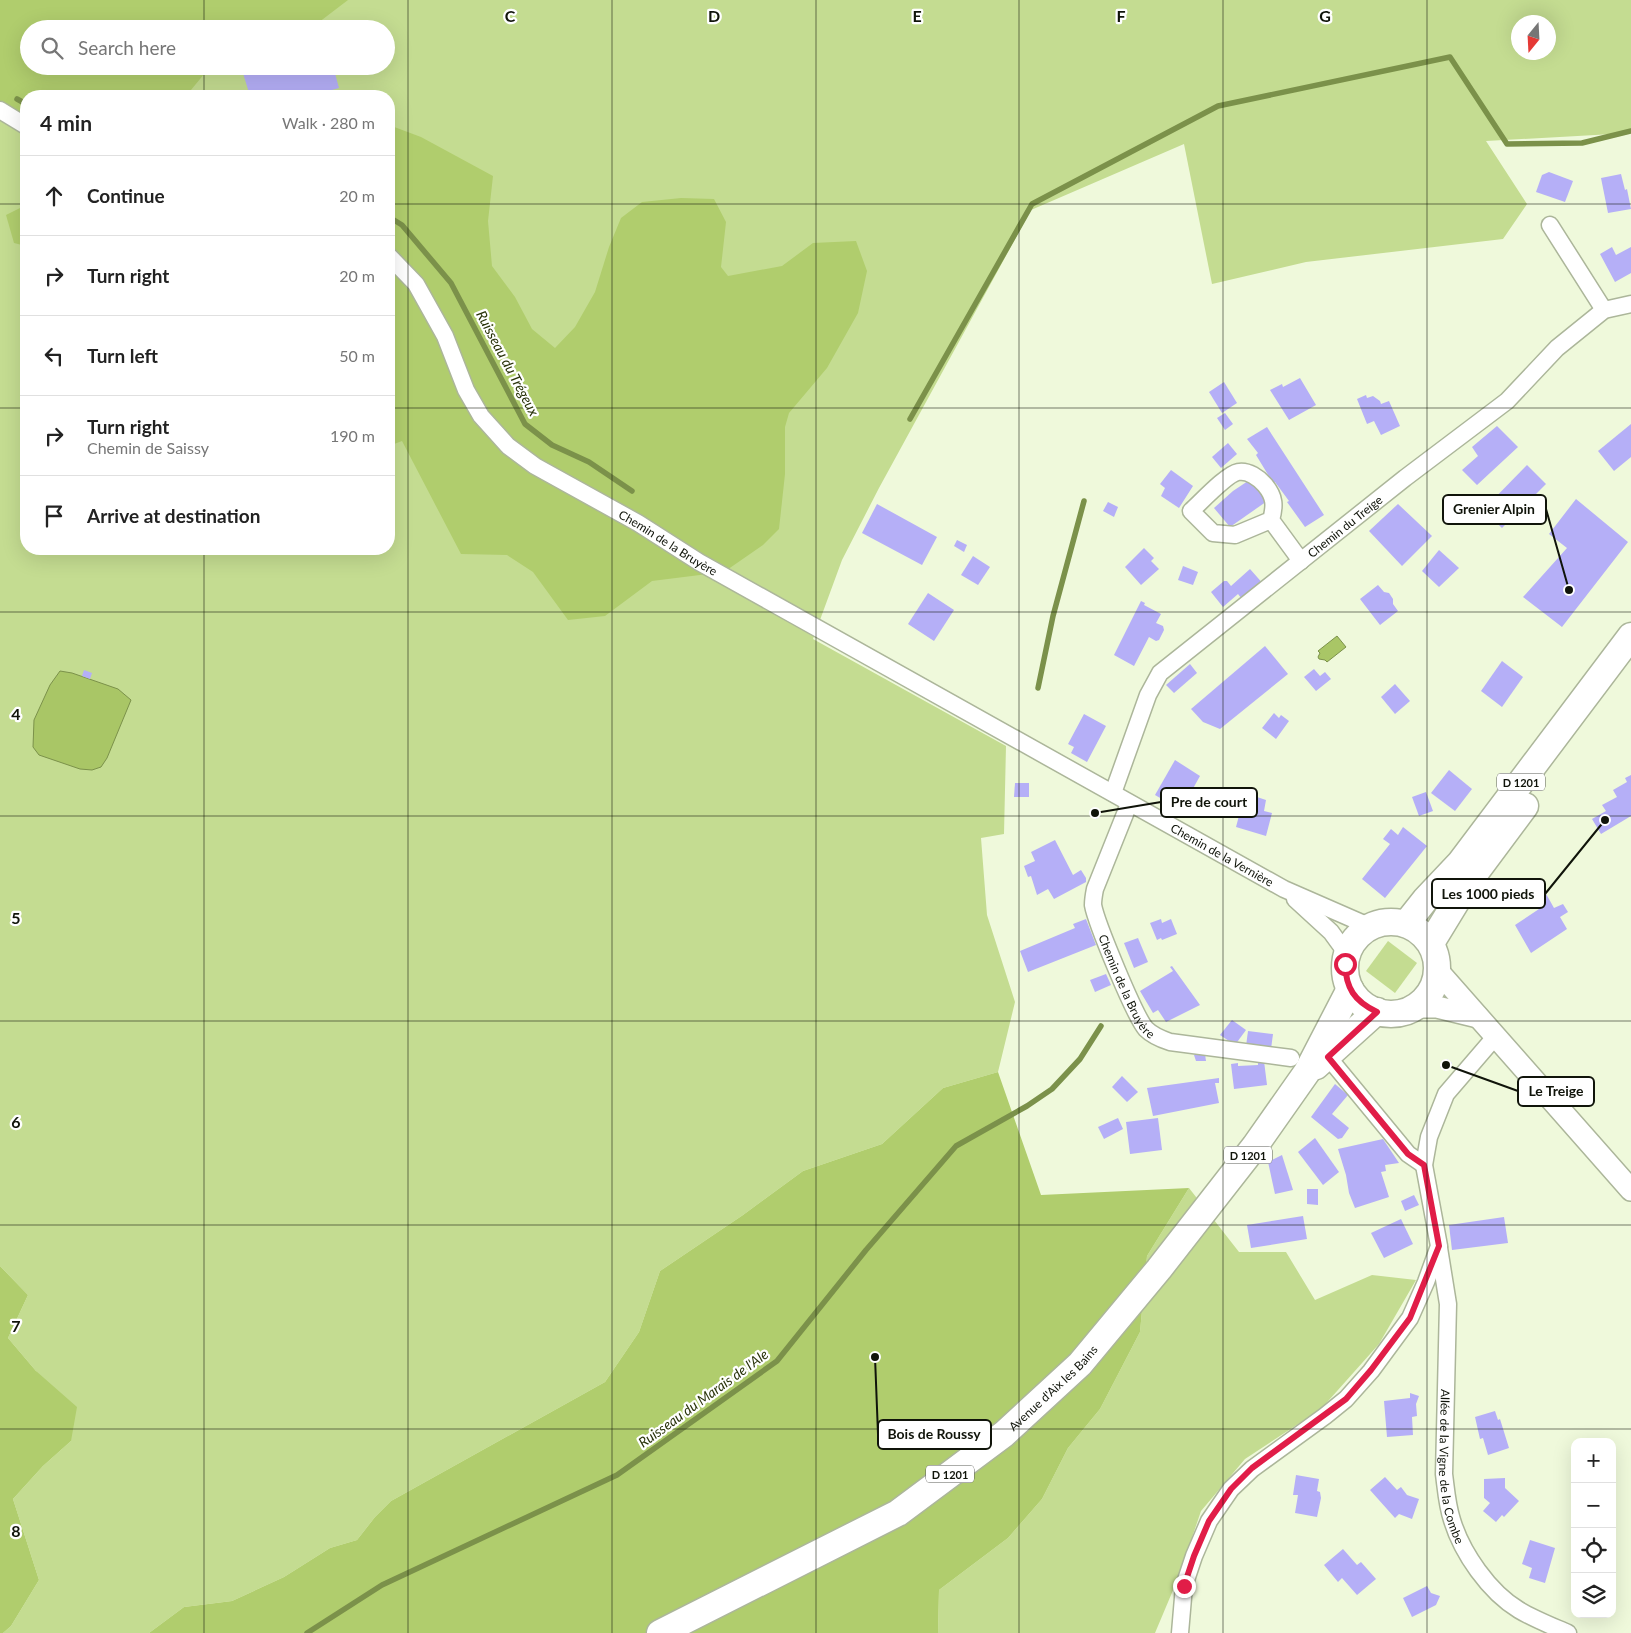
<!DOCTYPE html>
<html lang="en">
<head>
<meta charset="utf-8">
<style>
	:root { --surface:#fff; --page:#f6f6f6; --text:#222; --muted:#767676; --line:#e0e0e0 }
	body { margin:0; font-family:Lato,sans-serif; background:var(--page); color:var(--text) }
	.controls { position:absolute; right:15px; bottom:15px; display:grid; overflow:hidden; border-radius:10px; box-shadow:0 5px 20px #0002 }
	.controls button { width:45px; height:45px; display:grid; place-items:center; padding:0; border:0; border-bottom:1px solid var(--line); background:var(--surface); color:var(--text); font:25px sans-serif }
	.compass { position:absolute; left:1511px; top:15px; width:45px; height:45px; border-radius:50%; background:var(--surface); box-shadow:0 5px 20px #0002; rotate:198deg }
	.stop { position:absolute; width:15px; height:15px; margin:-11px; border:4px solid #e11d48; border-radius:50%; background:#fff }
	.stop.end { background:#e11d48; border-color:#fff; box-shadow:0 1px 5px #0008 }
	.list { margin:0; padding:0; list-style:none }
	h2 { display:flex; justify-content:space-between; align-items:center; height:65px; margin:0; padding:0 20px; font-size:21px }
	h2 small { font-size:16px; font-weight:400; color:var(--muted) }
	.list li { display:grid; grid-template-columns:32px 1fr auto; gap:15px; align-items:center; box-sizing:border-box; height:80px; padding:0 20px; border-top:1px solid var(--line) }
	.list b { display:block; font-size:19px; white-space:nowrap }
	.list p { margin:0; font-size:16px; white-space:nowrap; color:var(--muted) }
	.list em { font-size:16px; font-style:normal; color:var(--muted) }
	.icon { flex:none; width:28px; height:28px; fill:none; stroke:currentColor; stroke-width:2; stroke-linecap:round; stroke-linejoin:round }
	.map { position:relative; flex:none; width:1631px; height:1633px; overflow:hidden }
	.search { position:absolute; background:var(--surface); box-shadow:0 5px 20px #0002; left:20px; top:20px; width:375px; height:55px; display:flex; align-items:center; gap:12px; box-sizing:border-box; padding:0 18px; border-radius:28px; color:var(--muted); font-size:19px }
	.panel { position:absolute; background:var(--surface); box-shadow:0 5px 20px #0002; left:20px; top:90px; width:375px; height:465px; border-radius:20px }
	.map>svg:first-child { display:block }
	.green { fill:#c4dc91; fill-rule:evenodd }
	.forest { fill:#b0cd6d }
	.water { fill:#a9c666; stroke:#7b914a }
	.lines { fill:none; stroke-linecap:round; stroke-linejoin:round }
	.stream { stroke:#7b914a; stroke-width:5.5 }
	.building { fill:#b5aff7 }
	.minor-casing { stroke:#acb69a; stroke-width:19 }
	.tertiary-casing { stroke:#acb69a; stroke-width:24 }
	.primary-casing { stroke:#acb69a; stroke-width:29 }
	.minor { stroke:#fff; stroke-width:16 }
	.tertiary { stroke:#fff; stroke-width:21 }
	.primary { stroke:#fff; stroke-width:26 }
	.route { stroke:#e11d48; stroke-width:6 }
	.grid { fill:none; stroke:#10140a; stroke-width:1; stroke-opacity:0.55 }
	.labels { text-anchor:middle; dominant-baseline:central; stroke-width:4.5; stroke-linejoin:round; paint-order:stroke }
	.shield { fill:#fff; stroke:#585a54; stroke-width:1 }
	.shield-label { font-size:11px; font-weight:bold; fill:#10140a }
	.street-label { font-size:12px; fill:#10140a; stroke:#fff }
	.water-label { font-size:14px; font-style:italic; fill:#283209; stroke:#fff }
	.grid-label { font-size:16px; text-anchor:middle; font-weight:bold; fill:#10140a; stroke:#fff; stroke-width:4.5; stroke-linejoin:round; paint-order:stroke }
	.leader { fill:none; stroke:#10140a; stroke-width:2 }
	.callout-dot { fill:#10140a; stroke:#fff; stroke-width:2 }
	.callout { fill:#fff; stroke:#10140a; stroke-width:2 }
	.callout-label { font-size:14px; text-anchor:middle; font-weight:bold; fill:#10140a }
</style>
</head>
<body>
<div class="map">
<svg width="1631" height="1633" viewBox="0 0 1631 1633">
	<rect width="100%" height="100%" fill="#eff9db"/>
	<g class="green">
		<path d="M 0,0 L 1631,0 L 1631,133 L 1486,141 L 1527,204 L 1503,239 L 1306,262 L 1212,284 L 1184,144 L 1031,210 L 879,488 L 842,560 L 813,639 L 1006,746 L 1004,834 L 981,838 L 987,915 L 1015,1002 L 998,1072 L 943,1088 L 882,1144 L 803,1171 L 743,1215 L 660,1271 L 639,1332 L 605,1382 L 391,1501 L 375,1517 L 357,1540 L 330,1548 L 284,1577 L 232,1601 L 184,1607 L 149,1633 L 3,1633 L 11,1626 L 39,1580 L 13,1499 L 43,1466 L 71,1441 L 36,1371 L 8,1338 L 28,1295 L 0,1266 ZM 1518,22 L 1548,22 L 1548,52 L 1518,52 ZM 29,29 L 386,29 L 386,66 L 29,66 ZM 26,96 L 389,96 L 389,549 L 26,549 Z"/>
		<polygon points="1388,941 1417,963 1395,993 1366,971"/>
		<polygon points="1189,1188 1239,1252 1286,1252 1315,1300 1372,1275 1416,1280 1379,1344 1321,1409 1245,1459 1201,1511 1179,1576 1155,1633 938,1633 939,1590 1008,1538 1042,1499 1068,1448 1100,1409 1140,1332 1147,1256"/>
	</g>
	<g class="forest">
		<polygon points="0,0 348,0 310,29 29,29 29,66 218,66 205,73 186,96 26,96 26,119 0,105"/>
		<polygon points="389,125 421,137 493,176 488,221 492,266 515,297 532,329 555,348 575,327 595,292 609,247 621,218 642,202 681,198 714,199 726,222 721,267 728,276 782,266 813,243 856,241 867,271 858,313 827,368 789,413 785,427 785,474 779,529 763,545 724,572 652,581 605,616 568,620 533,572 507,555 461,554 402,441 389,446"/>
		<polygon points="26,205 26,246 14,243 6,215"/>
		<polygon points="998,1072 1041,1195 1189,1188 1147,1256 1140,1332 1100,1409 1068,1448 1042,1499 1008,1538 939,1590 938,1633 149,1633 184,1607 232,1601 284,1577 330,1548 357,1540 375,1517 391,1501 605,1382 639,1332 660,1271 743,1215 803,1171 882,1144 943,1088"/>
		<polygon points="0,1266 28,1295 8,1338 36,1371 77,1407 71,1441 43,1466 13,1499 39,1580 11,1626 3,1633 0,1633"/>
	</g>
	<g class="water">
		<polygon points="1337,636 1346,647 1327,662 1325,660 1319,659 1318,657 1320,653 1318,651"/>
		<polygon points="60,671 72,673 118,689 131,700 107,758 101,767 92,770 80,769 39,755 33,747 34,720 50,685"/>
	</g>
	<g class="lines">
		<g class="stream">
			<polyline points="17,99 26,104"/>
			<polyline points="389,217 402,225 451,283 525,424 552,445 589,462 632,491"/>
			<polyline points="910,419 1032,204 1218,106 1450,57 1507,144 1582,143 1631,131"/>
			<polyline points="1038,688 1053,616 1084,501"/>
			<polyline points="307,1633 382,1585 617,1475 777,1361 866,1250 956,1146 1027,1106 1052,1089 1080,1059 1101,1026"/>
		</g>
	</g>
	<g class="building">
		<polygon points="256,66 333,66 339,88 311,96 250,96 242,70"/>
		<polygon points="1549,172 1573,181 1565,202 1536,192 1542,175"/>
		<polygon points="1621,174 1625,190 1627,189 1631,209 1608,213 1601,178"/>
		<polygon points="1612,247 1616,255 1631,247 1631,273 1615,282 1600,254"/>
		<polygon points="1300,378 1316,405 1289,420 1270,390 1282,384 1283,387"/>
		<polygon points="1224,382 1237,403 1222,413 1209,392"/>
		<polygon points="1366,395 1367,398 1373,396 1380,401 1381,404 1389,401 1400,426 1381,435 1374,421 1367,424 1357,399"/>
		<polygon points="1225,413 1233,424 1225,430 1217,418"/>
		<polygon points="1631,424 1631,457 1614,471 1598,451"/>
		<polygon points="1497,426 1518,447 1477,485 1462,470 1478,456 1472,447"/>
		<polygon points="1267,427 1324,515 1305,527 1287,502 1289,501 1275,482 1273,483 1256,455 1258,453 1247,439"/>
		<polygon points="1228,443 1237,454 1221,468 1212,457"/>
		<polygon points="1527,465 1546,484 1502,528 1483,510"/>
		<polygon points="1171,470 1193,486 1179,508 1161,496 1165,488 1160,484"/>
		<polygon points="1254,477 1270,499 1230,527 1214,508 1233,491"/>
		<polygon points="1576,499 1628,542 1562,627 1523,597 1567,548 1549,534"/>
		<polygon points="1108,502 1118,507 1114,517 1103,511"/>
		<polygon points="877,504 937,537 922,565 862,533"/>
		<polygon points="1398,504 1432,536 1402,566 1369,531"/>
		<polygon points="957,540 967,545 964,552 954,546"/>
		<polygon points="1144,548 1154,558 1151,561 1159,569 1141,585 1125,567"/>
		<polygon points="1439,550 1459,568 1439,587 1422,571"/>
		<polygon points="973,556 990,567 978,585 961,575"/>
		<polygon points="1183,566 1198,572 1193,585 1178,580"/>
		<polygon points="1250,569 1265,586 1245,603 1238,594 1223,607 1211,592 1224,581 1227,581 1231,586"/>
		<polygon points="1378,585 1384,592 1389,593 1393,599 1393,604 1398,611 1380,625 1360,599"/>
		<polygon points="928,593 954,610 934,641 908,624"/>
		<polygon points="1141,601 1145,603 1144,605 1161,614 1156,623 1163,626 1164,630 1159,640 1156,641 1149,637 1134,666 1114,655"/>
		<polygon points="1265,646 1288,674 1220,729 1203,722 1191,709"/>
		<polygon points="1502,661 1523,677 1502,707 1481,691"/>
		<polygon points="1190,664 1197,673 1174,693 1166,685"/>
		<polygon points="1314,669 1320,676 1325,672 1331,679 1316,691 1304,677"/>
		<polygon points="84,670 92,673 90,679 82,676"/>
		<polygon points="1395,684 1410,701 1395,714 1381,697"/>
		<polygon points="1274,713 1279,718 1281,715 1289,721 1276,739 1262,728"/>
		<polygon points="1084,714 1106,726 1087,762 1071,753 1074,747 1068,744"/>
		<polygon points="1175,760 1200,776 1181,810 1155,795"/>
		<polygon points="1449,770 1472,789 1455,811 1431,793"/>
		<polygon points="1631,775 1631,816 1601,834 1592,819 1606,811 1602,805 1617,797 1613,790 1627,782 1625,778"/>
		<polygon points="1015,783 1029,783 1029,797 1014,797"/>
		<polygon points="1426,792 1433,811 1419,816 1412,797"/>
		<polygon points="1245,793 1266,800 1264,811 1272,813 1266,836 1236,827"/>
		<polygon points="1093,809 1099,810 1097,819 1092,817"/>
		<polygon points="1403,827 1427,846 1385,898 1362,879 1390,844 1383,839 1391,829 1398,835"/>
		<polygon points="1055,840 1073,875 1081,870 1086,878 1086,882 1054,899 1048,889 1037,895 1031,876 1028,877 1024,866 1035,861 1031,852"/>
		<polygon points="1545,892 1554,908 1563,904 1568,912 1560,917 1567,929 1531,953 1515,925 1542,907 1537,898"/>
		<polygon points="1086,919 1096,945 1028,972 1020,951 1075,928 1073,924"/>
		<polygon points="1161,919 1162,923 1171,919 1177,934 1162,940 1161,938 1157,940 1150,923"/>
		<polygon points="1138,938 1148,962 1134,968 1124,943"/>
		<polygon points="1172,966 1200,1005 1166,1022 1158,1010 1153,1013 1140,991 1173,971 1170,967"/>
		<polygon points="1106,974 1111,985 1095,992 1090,980"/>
		<polygon points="1232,1020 1246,1030 1235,1045 1220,1035"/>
		<polygon points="1248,1031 1273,1034 1271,1049 1246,1046"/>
		<polygon points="1205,1054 1206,1061 1196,1061 1194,1055"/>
		<polygon points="1447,1059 1452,1063 1445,1071 1440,1067"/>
		<polygon points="1264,1061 1267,1085 1234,1089 1231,1064 1238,1063 1238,1066 1258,1065 1258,1062"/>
		<polygon points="1122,1076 1138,1092 1127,1102 1112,1087"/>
		<polygon points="1219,1078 1219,1083 1215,1083 1219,1103 1153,1116 1147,1088"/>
		<polygon points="1335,1084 1348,1095 1332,1114 1349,1128 1342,1138 1338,1139 1311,1117"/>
		<polygon points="1118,1118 1123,1129 1104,1139 1098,1127"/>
		<polygon points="1158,1118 1162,1150 1130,1154 1126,1122"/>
		<polygon points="1315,1138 1339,1172 1323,1185 1298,1152"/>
		<polygon points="1383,1139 1399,1163 1385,1165 1386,1171 1381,1172 1389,1197 1355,1208 1349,1193 1346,1175 1338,1149"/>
		<polygon points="1282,1155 1293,1190 1275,1194 1268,1162"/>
		<polygon points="1307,1189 1318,1189 1318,1205 1307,1204"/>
		<polygon points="1414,1195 1419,1205 1405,1211 1401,1201"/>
		<polygon points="1303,1216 1307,1239 1251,1248 1247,1225"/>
		<polygon points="1504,1217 1508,1243 1452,1250 1449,1225"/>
		<polygon points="1401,1219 1413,1244 1384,1258 1371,1233"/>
		<polygon points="1410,1393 1419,1396 1416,1404 1417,1416 1412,1417 1413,1435 1387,1437 1384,1401 1410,1398"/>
		<polygon points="1495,1411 1498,1420 1500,1419 1509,1448 1488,1455 1483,1438 1480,1439 1475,1417"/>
		<polygon points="1296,1475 1319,1479 1317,1491 1320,1492 1321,1498 1317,1517 1295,1513 1298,1495 1293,1495"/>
		<polygon points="1385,1477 1397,1490 1401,1487 1407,1495 1419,1499 1412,1519 1399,1514 1395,1518 1370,1490"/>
		<polygon points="1505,1478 1505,1488 1519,1501 1504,1517 1502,1515 1496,1522 1483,1511 1490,1503 1484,1498 1484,1479"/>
		<polygon points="1530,1540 1555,1548 1545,1583 1529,1578 1532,1568 1522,1564"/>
		<polygon points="1343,1549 1357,1565 1361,1562 1376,1579 1357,1595 1342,1578 1338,1582 1324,1565"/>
		<polygon points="1427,1586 1431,1593 1440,1596 1436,1605 1412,1617 1403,1598"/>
	</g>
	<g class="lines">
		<defs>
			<g id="minor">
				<polyline points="0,110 26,126"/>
				<polyline points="1550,225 1604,310"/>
				<path id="s1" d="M 389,256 L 416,284 L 445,336 L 466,390 L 481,416 L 508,446 L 535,466 L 638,523 L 699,562 L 1284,889 L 1371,927"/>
				<path d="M 1271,520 L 1235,535 L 1213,533 L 1191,511 C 1201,502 1227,474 1238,472 C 1248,470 1259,478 1265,485 C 1275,497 1275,506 1271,520 L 1301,561"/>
				<path id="s2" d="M 1113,793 L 1148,695 L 1160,673 L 1405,478 L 1507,401 L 1557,348 L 1604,310 L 1631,304"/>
				<path id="s3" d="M 1129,804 L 1095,889 C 1094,894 1093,900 1093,905 C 1096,922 1135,1017 1146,1029 C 1153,1036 1161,1039 1170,1042 L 1291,1058"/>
				<polyline points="1295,899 1331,932 1347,954"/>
				<polyline points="1328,1057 1408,1154 1424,1165"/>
				<path id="s4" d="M 1439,1248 L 1448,1304 L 1444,1474 C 1446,1489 1447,1505 1452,1520 C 1462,1553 1489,1592 1519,1610 C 1534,1619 1552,1626 1568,1633"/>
				<polyline points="1180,1633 1184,1586 1194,1556 1209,1521 1231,1489 1252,1469 1325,1416 1346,1399 1371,1371 1410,1318 1426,1282 1439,1246 1424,1165 1429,1137 1446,1094 1495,1037"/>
			</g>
			<g id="tertiary">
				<polyline points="1437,970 1631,1190"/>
				<polyline points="1415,1007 1437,1007 1478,1017"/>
			</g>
			<g id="primary">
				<circle cx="1391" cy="968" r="46"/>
				<polyline points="1406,924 1425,900 1460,863 1631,636"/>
				<polyline points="1431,943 1467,884 1525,806"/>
				<polyline points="1316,1066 1377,1011"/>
				<path id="s5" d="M 660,1633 L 898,1513 L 1004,1434 L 1080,1364 L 1159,1269 L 1255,1146 L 1307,1072 L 1350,989"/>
			</g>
		</defs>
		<use href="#minor" class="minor-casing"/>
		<use href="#tertiary" class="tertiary-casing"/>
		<use href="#primary" class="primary-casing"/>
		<use href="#minor" class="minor"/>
		<use href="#tertiary" class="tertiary"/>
		<use href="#primary" class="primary"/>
	</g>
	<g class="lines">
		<path class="route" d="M 1184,1586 L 1194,1556 L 1209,1521 L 1231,1489 L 1252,1468 L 1346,1399 L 1371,1370 L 1410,1318 L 1439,1246 L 1424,1165 L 1408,1154 L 1328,1057 L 1377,1012 C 1354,1001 1346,988 1345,964"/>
	</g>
	<path class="grid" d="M 204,0 L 204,29M 408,0 L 408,1633M 612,0 L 612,1633M 816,0 L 816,1633M 1019,0 L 1019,1633M 1223,0 L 1223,1633M 1427,0 L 1427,1633M 204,66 L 204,96M 0,204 L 26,204M 389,204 L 1631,204M 0,408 L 26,408M 389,408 L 1631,408M 204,549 L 204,1633M 0,612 L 1631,612M 0,816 L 1631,816M 0,1021 L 1631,1021M 0,1225 L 1631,1225M 0,1429 L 1631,1429"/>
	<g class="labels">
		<g class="shield">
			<rect x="1497" y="773.5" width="48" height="17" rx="4"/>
			<rect x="1224" y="1146.5" width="48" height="17" rx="4"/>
			<rect x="926" y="1465.5" width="48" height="17" rx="4"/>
		</g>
		<g class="shield-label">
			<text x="1521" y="782">D 1201</text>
			<text x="1248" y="1155">D 1201</text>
			<text x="950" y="1474">D 1201</text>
		</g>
		<g class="street-label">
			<text stroke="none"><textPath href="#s2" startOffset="365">Chemin du Treige</textPath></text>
			<text stroke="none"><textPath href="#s1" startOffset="414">Chemin de la Bruyère</textPath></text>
			<text stroke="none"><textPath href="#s1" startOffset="1050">Chemin de la Vernière</textPath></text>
			<text stroke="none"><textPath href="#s3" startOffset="196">Chemin de la Bruyère</textPath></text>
			<text stroke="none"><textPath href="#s5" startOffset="466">Avenue d'Aix les Bains</textPath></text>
			<text stroke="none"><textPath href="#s4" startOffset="220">Allée de la Vigne de la Combe</textPath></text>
		</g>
		<g class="water-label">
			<text transform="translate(508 363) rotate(62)">Ruisseau du Trégeux</text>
			<text transform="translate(703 1398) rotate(-36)">Ruisseau du Marais de l'Ale</text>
		</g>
	</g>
	<g class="grid-label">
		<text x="510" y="22">C</text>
		<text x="714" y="22">D</text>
		<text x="917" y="22">E</text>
		<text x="1121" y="22">F</text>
		<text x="1325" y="22">G</text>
		<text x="16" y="720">4</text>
		<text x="16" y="924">5</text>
		<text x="16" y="1128">6</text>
		<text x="16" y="1332">7</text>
		<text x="16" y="1537">8</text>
	</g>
	<path class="leader" d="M1569 590L1546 509M1095 813L1161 802M1605 820L1545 894M1446 1065L1518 1091M875 1357L878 1434"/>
	<g class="callout-dot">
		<circle cx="1569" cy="590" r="5"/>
		<circle cx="1095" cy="813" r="5"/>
		<circle cx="1605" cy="820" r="5"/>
		<circle cx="1446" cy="1065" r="5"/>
		<circle cx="875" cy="1357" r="5"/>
	</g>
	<g class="callout">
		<rect x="1443" y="495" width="103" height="29" rx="5"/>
		<rect x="1161" y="788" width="96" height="29" rx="5"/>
		<rect x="1432" y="879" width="113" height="29" rx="5"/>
		<rect x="1518" y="1077" width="76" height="29" rx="5"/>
		<rect x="878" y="1420" width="113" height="29" rx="5"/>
	</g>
	<g class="callout-label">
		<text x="1494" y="514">Grenier Alpin</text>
		<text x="1209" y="807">Pre de court</text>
		<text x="1488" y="899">Les 1000 pieds</text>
		<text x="1556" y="1096">Le Treige</text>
		<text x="934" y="1439">Bois de Roussy</text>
	</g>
</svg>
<div class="controls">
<button>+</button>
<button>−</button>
<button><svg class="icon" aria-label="locate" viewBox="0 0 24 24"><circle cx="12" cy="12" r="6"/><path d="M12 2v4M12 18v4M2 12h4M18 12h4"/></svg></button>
<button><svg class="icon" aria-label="layers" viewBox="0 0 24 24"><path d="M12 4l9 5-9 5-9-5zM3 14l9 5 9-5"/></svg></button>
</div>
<svg class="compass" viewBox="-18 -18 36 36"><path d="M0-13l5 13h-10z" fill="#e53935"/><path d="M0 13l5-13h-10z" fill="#767676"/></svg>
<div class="stop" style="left:1345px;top:964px"></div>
<div class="stop end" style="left:1184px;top:1586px"></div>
<div class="search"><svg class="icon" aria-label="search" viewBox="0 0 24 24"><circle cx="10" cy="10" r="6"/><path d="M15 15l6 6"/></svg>Search here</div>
<section class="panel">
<h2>4 min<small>Walk · 280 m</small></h2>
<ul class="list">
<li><svg class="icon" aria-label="ahead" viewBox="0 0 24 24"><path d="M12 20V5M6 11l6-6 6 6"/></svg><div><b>Continue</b></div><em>20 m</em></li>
<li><svg class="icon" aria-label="right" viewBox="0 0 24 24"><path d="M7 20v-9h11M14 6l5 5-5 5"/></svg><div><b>Turn right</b></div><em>20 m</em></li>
<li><svg class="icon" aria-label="left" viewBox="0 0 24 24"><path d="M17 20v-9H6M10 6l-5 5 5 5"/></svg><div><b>Turn left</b></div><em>50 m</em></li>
<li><svg class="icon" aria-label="right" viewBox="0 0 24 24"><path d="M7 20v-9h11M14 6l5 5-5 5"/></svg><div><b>Turn right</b><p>Chemin de Saissy</p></div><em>190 m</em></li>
<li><svg class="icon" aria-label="arrive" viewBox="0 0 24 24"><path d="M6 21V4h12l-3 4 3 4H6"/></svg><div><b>Arrive at destination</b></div></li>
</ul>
</section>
</div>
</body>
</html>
